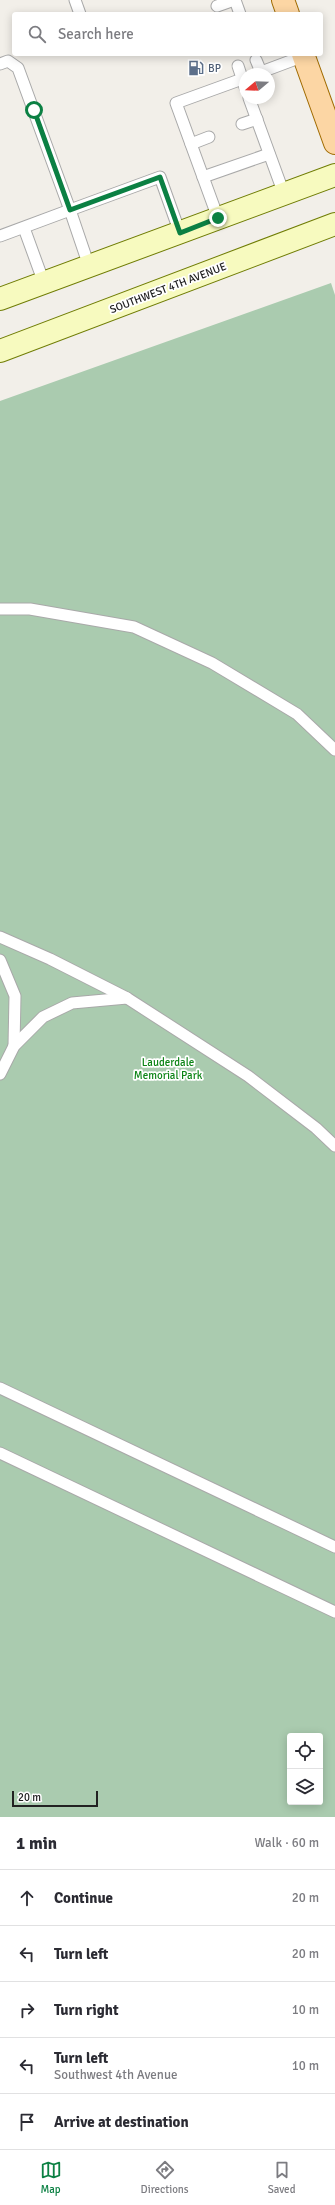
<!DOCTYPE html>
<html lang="en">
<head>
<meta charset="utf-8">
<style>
	:root { --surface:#fff; --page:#f2f2f3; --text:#2b2b33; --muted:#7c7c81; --line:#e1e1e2; --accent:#0b8043 }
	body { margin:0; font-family:Signika,sans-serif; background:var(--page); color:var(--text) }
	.controls { position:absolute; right:12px; bottom:12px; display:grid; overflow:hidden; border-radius:4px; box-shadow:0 2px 10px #0003 }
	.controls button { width:36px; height:36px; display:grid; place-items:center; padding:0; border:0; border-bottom:1px solid var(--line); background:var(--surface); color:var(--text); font:20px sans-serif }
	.compass { position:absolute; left:239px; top:68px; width:36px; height:36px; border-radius:50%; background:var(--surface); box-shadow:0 2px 10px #0003; rotate:251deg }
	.scale { position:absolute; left:12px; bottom:10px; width:86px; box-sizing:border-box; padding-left:4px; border:2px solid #222; border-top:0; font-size:11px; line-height:14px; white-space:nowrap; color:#222; -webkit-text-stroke:3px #fff; paint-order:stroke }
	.stop { position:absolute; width:12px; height:12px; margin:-9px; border:3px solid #0b8043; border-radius:50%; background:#fff }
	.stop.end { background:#0b8043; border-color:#fff; box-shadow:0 1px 4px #0008 }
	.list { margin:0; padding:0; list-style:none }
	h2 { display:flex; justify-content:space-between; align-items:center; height:52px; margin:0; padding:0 16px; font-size:17px }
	h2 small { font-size:13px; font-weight:400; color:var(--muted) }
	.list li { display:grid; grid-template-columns:26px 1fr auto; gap:12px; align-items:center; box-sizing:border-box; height:56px; padding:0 16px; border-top:1px solid var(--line) }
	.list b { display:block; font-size:15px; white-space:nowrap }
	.list p { margin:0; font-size:13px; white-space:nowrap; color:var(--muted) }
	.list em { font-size:13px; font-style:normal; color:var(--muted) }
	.icon { flex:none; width:22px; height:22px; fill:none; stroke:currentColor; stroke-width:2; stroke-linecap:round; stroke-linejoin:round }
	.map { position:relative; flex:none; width:335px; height:1817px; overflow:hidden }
	.search { position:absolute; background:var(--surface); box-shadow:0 2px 10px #0003; left:12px; right:12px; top:12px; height:44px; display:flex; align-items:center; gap:10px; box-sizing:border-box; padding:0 14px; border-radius:4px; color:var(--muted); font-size:15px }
	.sheet { height:332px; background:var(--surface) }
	nav { display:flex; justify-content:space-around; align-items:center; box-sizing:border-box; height:56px; border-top:1px solid var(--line); background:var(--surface); font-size:11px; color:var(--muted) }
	nav a { display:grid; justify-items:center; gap:2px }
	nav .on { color:var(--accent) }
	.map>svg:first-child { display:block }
	.cemetery { fill:#aacbaf; fill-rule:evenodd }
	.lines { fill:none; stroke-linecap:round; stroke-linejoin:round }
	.service-casing { stroke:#a9a9a9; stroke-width:13 }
	.secondary-casing { stroke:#707d05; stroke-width:24 }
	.primary-casing { stroke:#a06b00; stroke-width:24 }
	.service { stroke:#fff; stroke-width:11 }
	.secondary { stroke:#f7fabf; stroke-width:22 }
	.primary { stroke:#fcd6a4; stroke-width:22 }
	.route { stroke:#0b8043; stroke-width:5 }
	.labels { text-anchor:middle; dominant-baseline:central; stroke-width:3.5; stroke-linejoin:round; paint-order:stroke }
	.service-label { font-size:11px; fill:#4e5e75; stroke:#fff; text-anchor:start }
	.street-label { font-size:11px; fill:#222; stroke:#fff }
	.park-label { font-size:11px; fill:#0c8416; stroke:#fff }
</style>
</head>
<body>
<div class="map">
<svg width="335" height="1817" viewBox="0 0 335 1817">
	<rect width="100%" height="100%" fill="#f2efe9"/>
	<path class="cemetery" d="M 331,283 L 335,295 L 335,1817 L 0,1817 L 0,401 ZM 290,1736 L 320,1736 L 320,1802 L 290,1802 Z"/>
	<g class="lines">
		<defs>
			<g id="service">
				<polyline points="75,0 80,14"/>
				<polyline points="235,0 240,14"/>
				<polyline points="217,6 234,0"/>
				<polyline points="256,60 261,72"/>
				<polyline points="0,64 8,61 18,68 70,210 0,236"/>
				<polyline points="238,66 245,87"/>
				<polyline points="256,74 304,56"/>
				<polyline points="249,98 284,194"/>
				<polyline points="242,124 257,119"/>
				<polyline points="191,144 209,137"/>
				<polyline points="203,177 269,154"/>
				<polyline points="218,218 176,103 245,78"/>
				<polyline points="24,228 44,283"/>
				<polyline points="89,266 70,210 160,177 180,233"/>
				<polyline points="0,609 30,609 134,627 212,663 297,714 335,750"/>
				<polyline points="0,937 50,959 127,998 248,1076 316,1128 335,1146"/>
				<polyline points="0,960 15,996 14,1046"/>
				<polyline points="0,1074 14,1046 43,1017 72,1003 127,998"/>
				<polyline points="0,1388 335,1547"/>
				<polyline points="0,1453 335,1612"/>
			</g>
			<g id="secondary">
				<polyline points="0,299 335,175"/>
				<polyline points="0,351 335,224"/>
			</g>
			<g id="primary">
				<polyline points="283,0 288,14"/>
				<polyline points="303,54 335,143"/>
			</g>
		</defs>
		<use href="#service" class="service-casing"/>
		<use href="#secondary" class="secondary-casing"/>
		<use href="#primary" class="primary-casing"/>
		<use href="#service" class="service"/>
		<use href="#secondary" class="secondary"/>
		<use href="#primary" class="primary"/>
	</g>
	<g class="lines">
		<polyline class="route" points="34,110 70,210 160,177 180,233 218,218"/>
	</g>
	<defs>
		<symbol id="fuel-bare" viewBox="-9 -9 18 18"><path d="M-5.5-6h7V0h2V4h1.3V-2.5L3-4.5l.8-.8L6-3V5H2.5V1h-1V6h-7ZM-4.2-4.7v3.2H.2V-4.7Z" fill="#5c6f8a" stroke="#fff" stroke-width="2.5" paint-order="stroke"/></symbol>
	</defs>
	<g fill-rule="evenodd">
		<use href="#fuel-bare" x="185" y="57" width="22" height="22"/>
	</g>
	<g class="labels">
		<g class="service-label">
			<text x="208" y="68">BP</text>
		</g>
		<g class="street-label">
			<text transform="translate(168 288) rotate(-21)">SOUTHWEST 4TH AVENUE</text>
		</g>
		<g class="park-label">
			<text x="168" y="1062">Lauderdale<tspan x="168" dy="13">Memorial Park</tspan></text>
		</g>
	</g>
</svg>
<div class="controls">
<button><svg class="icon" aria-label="locate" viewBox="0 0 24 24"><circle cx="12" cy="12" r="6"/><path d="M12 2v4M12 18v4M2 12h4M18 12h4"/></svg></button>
<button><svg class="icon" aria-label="layers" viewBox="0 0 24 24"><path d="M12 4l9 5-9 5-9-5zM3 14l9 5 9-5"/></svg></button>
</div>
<svg class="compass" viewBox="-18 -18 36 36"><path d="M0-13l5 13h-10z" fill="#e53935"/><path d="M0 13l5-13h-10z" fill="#7c7c81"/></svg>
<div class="scale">20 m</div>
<div class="stop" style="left:34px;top:110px"></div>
<div class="stop end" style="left:218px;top:218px"></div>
<div class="search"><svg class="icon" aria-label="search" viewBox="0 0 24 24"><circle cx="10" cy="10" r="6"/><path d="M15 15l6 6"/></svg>Search here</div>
</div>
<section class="sheet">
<h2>1 min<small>Walk · 60 m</small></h2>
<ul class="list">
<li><svg class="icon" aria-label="ahead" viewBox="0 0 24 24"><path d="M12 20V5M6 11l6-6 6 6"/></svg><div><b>Continue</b></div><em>20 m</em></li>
<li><svg class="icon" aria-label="left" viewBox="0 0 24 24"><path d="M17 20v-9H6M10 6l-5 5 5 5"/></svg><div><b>Turn left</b></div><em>20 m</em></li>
<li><svg class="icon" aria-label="right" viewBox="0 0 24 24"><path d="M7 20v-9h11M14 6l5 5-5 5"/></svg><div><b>Turn right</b></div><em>10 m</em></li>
<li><svg class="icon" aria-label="left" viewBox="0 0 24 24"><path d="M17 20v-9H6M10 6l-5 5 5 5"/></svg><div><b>Turn left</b><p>Southwest 4th Avenue</p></div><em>10 m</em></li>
<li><svg class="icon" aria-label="arrive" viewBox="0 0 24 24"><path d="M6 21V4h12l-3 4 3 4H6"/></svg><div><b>Arrive at destination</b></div></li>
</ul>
</section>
<nav>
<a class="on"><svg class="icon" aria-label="map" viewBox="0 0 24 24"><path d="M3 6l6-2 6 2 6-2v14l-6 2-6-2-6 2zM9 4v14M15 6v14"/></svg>Map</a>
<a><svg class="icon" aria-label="directions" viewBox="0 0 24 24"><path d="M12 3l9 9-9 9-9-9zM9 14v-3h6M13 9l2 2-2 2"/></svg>Directions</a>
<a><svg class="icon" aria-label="saved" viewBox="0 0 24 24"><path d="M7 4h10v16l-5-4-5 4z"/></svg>Saved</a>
</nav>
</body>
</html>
